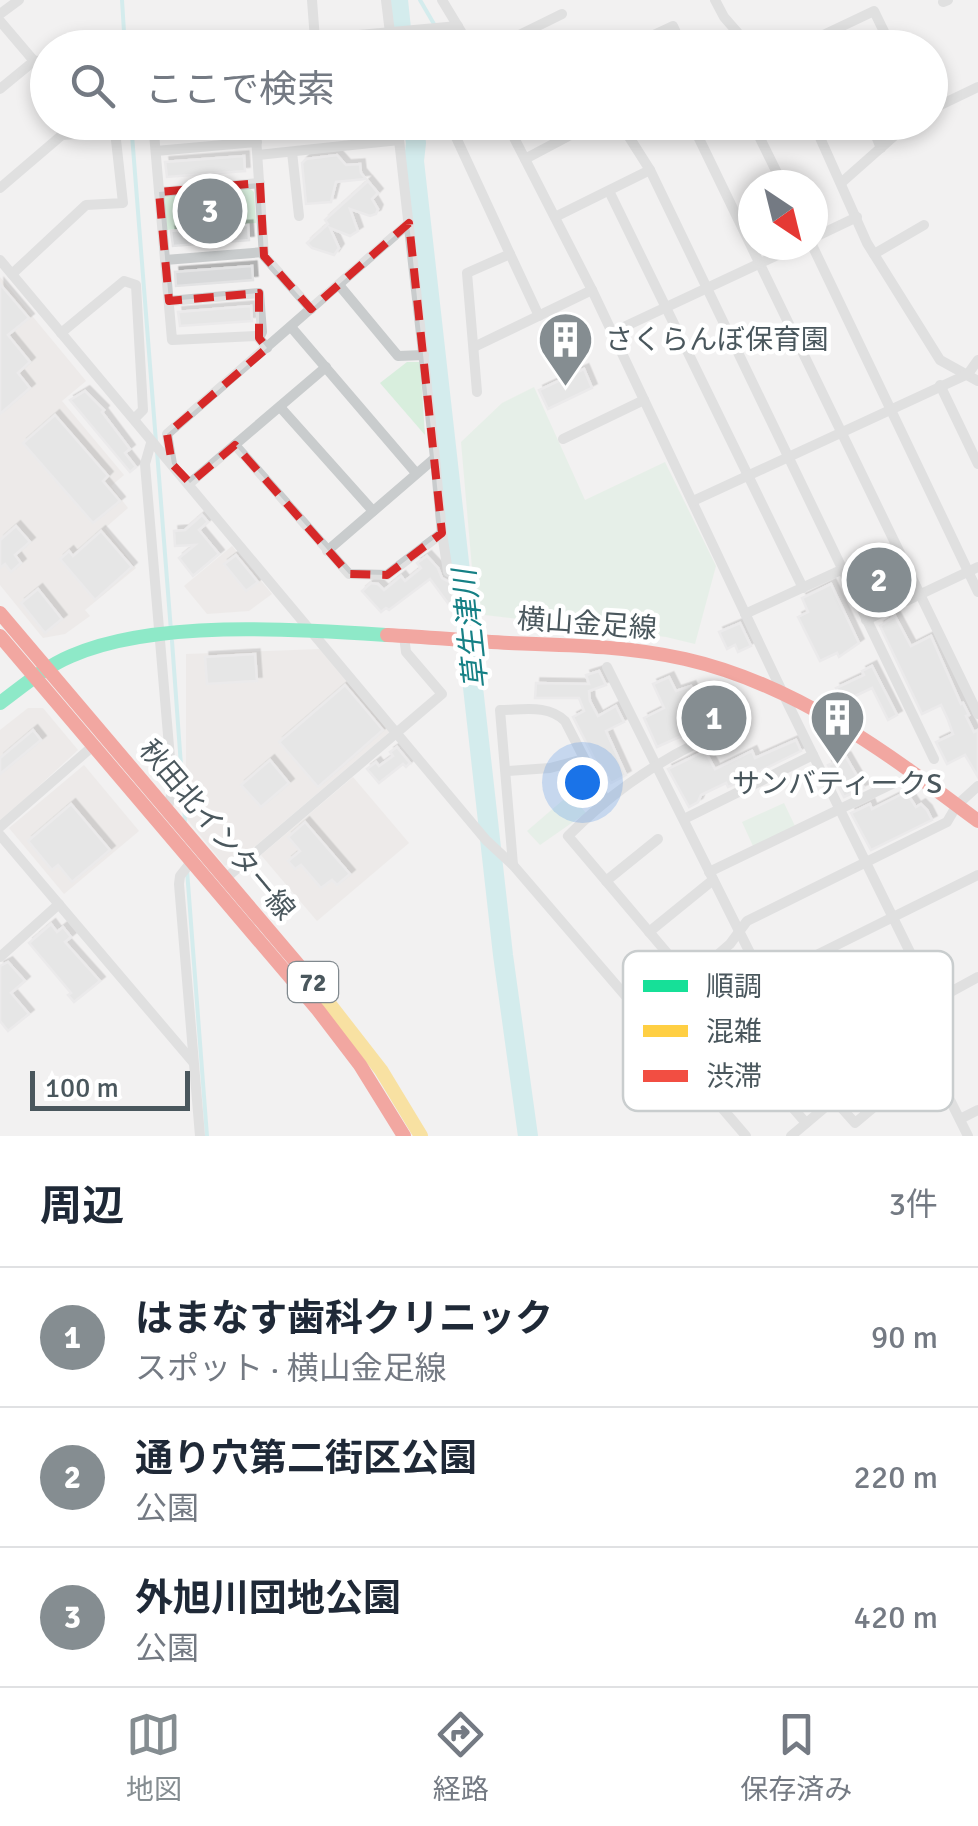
<!DOCTYPE html>
<html lang="ja">
<head>
<meta charset="utf-8">
<style>
	:root { --surface:#fff; --page:#f2f2f3; --text:#1f2937; --muted:#747a83; --line:#e0e1e3; --accent:#858d91 }
	body { margin:0; font-family:Signika,"Noto Sans JP",sans-serif; background:var(--page); color:var(--text) }
	.compass { position:absolute; left:738px; top:170px; width:90px; height:90px; border-radius:50%; background:var(--surface); box-shadow:0 5px 15px #0003; rotate:145deg }
	.scale { position:absolute; left:30px; bottom:25px; width:160px; box-sizing:border-box; padding-left:10px; border:5px solid #4a575d; border-top:0; font-size:28px; line-height:35px; white-space:nowrap; color:#4a575d; -webkit-text-stroke:8px #fff; paint-order:stroke }
	.you { position:absolute; left:582px; top:782px; width:35px; height:35px; margin:-25px; border:8px solid #fff; border-radius:50%; background:#1a73e8; box-shadow:0 0 0 15px #1a73e833 }
	.badge { display:grid; place-items:center; width:65px; height:65px; border-radius:50%; background:var(--accent); color:#fff; font-size:32px; font-weight:700 }
	.pin { position:absolute; translate:-50% -50%; border:5px solid #fff; box-shadow:0 2px 10px #0006 }
	.list { margin:0; padding:0; list-style:none }
	h2 { display:flex; justify-content:space-between; align-items:center; height:130px; margin:0; padding:0 40px; font-size:42px }
	h2 small { font-size:32px; font-weight:400; color:var(--muted) }
	.list li { display:grid; grid-template-columns:65px 1fr auto; gap:30px; align-items:center; box-sizing:border-box; height:140px; padding:0 40px; border-top:2px solid var(--line) }
	.list b { display:block; font-size:38px; white-space:nowrap }
	.list p { margin:0; font-size:32px; white-space:nowrap; color:var(--muted) }
	.list em { font-size:32px; font-style:normal; color:var(--muted) }
	.icon { flex:none; width:55px; height:55px; fill:none; stroke:currentColor; stroke-width:2; stroke-linecap:round; stroke-linejoin:round }
	.map { position:relative; flex:none; width:978px; height:1136px; overflow:hidden }
	.search { position:absolute; background:var(--surface); box-shadow:0 5px 15px #0003; left:30px; right:30px; top:30px; height:110px; display:flex; align-items:center; gap:25px; box-sizing:border-box; padding:0 35px; border-radius:55px; color:var(--muted); font-size:38px }
	.sheet { height:550px; background:var(--surface) }
	nav { display:flex; justify-content:space-around; align-items:center; box-sizing:border-box; height:140px; border-top:2px solid var(--line); background:var(--surface); font-size:28px; color:var(--muted) }
	nav a { display:grid; justify-items:center; gap:5px }
	nav .on { color:var(--accent) }
	.map>svg:first-child { display:block }
	.commercial { fill:#e6e3e0 }
	.green { fill:#d8eedd }
	.lines { fill:none; stroke-linecap:round; stroke-linejoin:round }
	.stream { stroke:#b0e6e9; stroke-width:4 }
	.river { stroke:#b0e6e9; stroke-width:20 }
	.building { fill:#d8d9da; stroke:#e3e3e4; stroke-width:2.5; filter:url(#shadow) }
	.street { stroke:#c9cccd; stroke-width:10 }
	.fast { stroke:#16e098; stroke-width:14 }
	.slow { stroke:#ffcf43; stroke-width:14 }
	.jam { stroke:#f24e42; stroke-width:14 }
	.marked { fill:none; stroke:#d62828; stroke-width:8; stroke-dasharray:20 12; stroke-linejoin:round }
	.labels { text-anchor:middle; dominant-baseline:central; stroke-width:9; stroke-linejoin:round; paint-order:stroke }
	.shield { fill:#fff; stroke:#80898e; stroke-width:2.5 }
	.shield-label { font-size:25px; font-weight:bold; fill:#4a575d }
	.poi-label { font-size:28px; fill:#4a575d; stroke:#fff; text-anchor:start }
	.street-label { font-size:28px; fill:#4a575d; stroke:#fff }
	.water-label { font-size:30px; font-style:italic; fill:#168085; stroke:#fff }
	.key { fill:#fff; stroke:#c9cdce; stroke-width:2.5 }
	.key-label { font-size:28px; fill:#4a575d }
</style>
</head>
<body>
<div class="map">
<svg width="978" height="1136" viewBox="0 0 978 1136">
	<defs>
		<filter id="shadow"><feDropShadow dx="4.5" dy="-4.5" stdDeviation="0" flood-color="#0004"/></filter>
	</defs>
	<rect width="100%" height="100%" fill="#f2f1f1"/>
	<g class="commercial">
		<polygon points="0,277 86,381 62,401 124,475 111,486 128,508 105,528 136,568 85,610 90,616 65,634 43,638 0,585"/>
		<polygon points="232,546 272,594 249,611 207,614 184,586"/>
		<polygon points="320,649 391,731 246,854 225,866 186,818 186,654"/>
		<polygon points="28,708 43,708 78,750 0,822 0,730"/>
		<polygon points="84,765 139,831 64,894 9,828"/>
		<polygon points="353,777 409,843 317,921 261,855"/>
	</g>
	<g class="green">
		<polygon points="249,188 254,192 256,223 167,230 164,198 169,194"/>
		<polygon points="407,362 420,362 425,435 380,383"/>
		<polygon points="534,387 585,500 665,462 716,566 695,644 666,637 476,614 461,442 502,403"/>
		<polygon points="892,549 911,590 871,611 866,610 847,570"/>
		<polygon points="570,794 586,813 540,845 527,831"/>
		<polygon points="784,803 795,826 753,846 742,822"/>
	</g>
	<g class="lines">
		<g class="stream">
			<polyline points="122,0 125,48"/>
			<polyline points="420,0 448,48"/>
			<polyline points="131,122 156,442"/>
			<polyline points="157,451 171,631"/>
			<polyline points="172,641 185,821"/>
			<polyline points="187,870 207,1136"/>
		</g>
		<g class="river">
			<polyline points="398,0 403,48"/>
			<polyline points="413,122 416,143 414,161 503,955 528,1136"/>
		</g>
	</g>
	<g class="building">
		<polygon points="162,122 243,122 243,129 163,135"/>
		<polygon points="337,155 346,165 360,164 361,173 366,179 336,182 331,202 306,204 302,163 306,159"/>
		<polygon points="244,156 245,171 167,177 165,162"/>
		<polygon points="368,181 378,193 372,199 378,209 376,214 370,216 350,209 358,231 350,236 330,228 339,248 334,255 312,248 307,243 328,224 325,220"/>
		<polygon points="248,225 249,240 173,246 171,231"/>
		<polygon points="252,266 253,280 176,286 175,272"/>
		<polygon points="0,284 29,318 8,335 30,362 18,373 30,388 0,414"/>
		<polygon points="251,306 252,321 180,326 178,312"/>
		<polygon points="584,369 592,388 548,409 539,390"/>
		<polygon points="85,391 104,410 102,412 130,449 125,453 136,467 130,472 70,400"/>
		<polygon points="55,415 108,476 103,481 120,501 93,523 23,443"/>
		<polygon points="202,515 208,522 199,530 219,554 193,576 179,558 195,545 175,546 174,531 185,530"/>
		<polygon points="16,526 30,542 15,555 21,563 11,572 5,564 0,568 0,540"/>
		<polygon points="101,531 132,567 95,600 60,559 69,551 73,556"/>
		<polygon points="236,555 258,582 246,591 224,564"/>
		<polygon points="427,556 438,568 442,578 453,584 456,602 450,606 430,579 389,610 386,608 381,612 362,591 371,583 378,584 384,590 401,576 405,581 421,568 417,563"/>
		<polygon points="831,584 859,643 839,657 837,653 820,661 798,617 808,612 802,598"/>
		<polygon points="38,589 62,619 45,633 21,603"/>
		<polygon points="895,616 911,646 931,636 961,704 963,703 969,715 966,716 974,732 978,730 978,777 965,755 947,764 936,742 953,734 948,720 941,705 922,714 880,626"/>
		<polygon points="740,623 751,646 738,652 735,645 727,649 719,632"/>
		<polygon points="255,654 257,681 207,684 205,657"/>
		<polygon points="872,666 897,715 888,720 872,688 843,702 836,688 864,675 862,671"/>
		<polygon points="599,671 606,685 589,691 590,701 598,716 616,706 624,722 606,731 626,775 611,783 601,765 598,766 573,717 584,711 579,698 535,698 536,683 589,684 586,675"/>
		<polygon points="669,677 676,691 691,686 697,700 729,711 724,725 721,724 719,730 691,724 696,734 686,739 684,735 657,747 644,718 664,708 653,684"/>
		<polygon points="345,685 383,730 318,787 279,742"/>
		<polygon points="33,730 41,740 0,774 0,758"/>
		<polygon points="796,740 801,751 728,787 726,783 701,795 698,802 689,807 668,769 705,751 715,769 752,751 755,758"/>
		<polygon points="397,747 410,763 406,767 403,764 379,783 367,769 376,762 379,766 393,756 390,752"/>
		<polygon points="846,757 864,788 844,797 828,765"/>
		<polygon points="270,760 289,783 261,807 241,785"/>
		<polygon points="906,792 916,807 921,804 927,810 932,820 871,850 851,813 870,804 872,809"/>
		<polygon points="71,804 110,850 72,882 58,865 52,870 28,841"/>
		<polygon points="305,822 350,874 337,885 332,880 321,888 301,865 295,869 288,861 300,851 288,837"/>
		<polygon points="51,924 57,932 63,927 71,937 65,942 100,981 74,1002 68,995 71,993 29,943"/>
		<polygon points="8,962 25,981 11,993 29,1014 8,1031 0,1021 0,966"/>
	</g>
	<g class="lines">
		<g class="street">
			<polyline points="312,0 315,40"/>
			<polyline points="386,0 390,33"/>
			<polyline points="442,0 471,48"/>
			<polyline points="715,0 724,17 751,48"/>
			<polyline points="943,2 948,0"/>
			<polyline points="0,14 19,0"/>
			<polyline points="0,21 34,61"/>
			<polyline points="215,48 458,26"/>
			<polyline points="493,48 562,14"/>
			<polyline points="626,48 673,26 683,48"/>
			<polyline points="796,48 874,11 892,48"/>
			<polyline points="0,89 34,61 48,60"/>
			<polyline points="930,110 978,87"/>
			<polyline points="153,122 172,340 257,336 267,348"/>
			<polyline points="255,122 264,256 311,309"/>
			<polyline points="474,122 454,133 510,254 467,273 477,392"/>
			<polyline points="506,122 592,290 788,704 934,1001 949,1098 968,1136"/>
			<polyline points="638,122 624,129 650,170 934,759"/>
			<polyline points="691,122 978,714"/>
			<polyline points="752,122 783,185"/>
			<polyline points="813,122 867,243 940,360 978,381"/>
			<polyline points="870,122 881,148"/>
			<polyline points="156,151 257,142"/>
			<polyline points="292,152 299,216"/>
			<polyline points="258,155 399,140"/>
			<polyline points="525,159 591,124"/>
			<polyline points="841,183 910,122"/>
			<polyline points="0,188 62,135 115,131 123,203 86,205 12,274"/>
			<polyline points="609,191 803,588"/>
			<polyline points="159,192 260,183"/>
			<polyline points="555,217 650,170"/>
			<polyline points="813,238 857,217"/>
			<polyline points="812,245 978,592"/>
			<polyline points="510,254 539,316"/>
			<polyline points="874,254 924,225"/>
			<polyline points="0,260 486,840 513,865 746,1136"/>
			<polyline points="165,260 264,252"/>
			<polyline points="339,285 398,356 424,355"/>
			<polyline points="169,301 259,293 262,332 259,338"/>
			<polyline points="291,327 416,473"/>
			<polyline points="61,333 124,281 136,285 143,410 134,419"/>
			<polyline points="611,333 799,245"/>
			<polyline points="474,347 592,290"/>
			<polyline points="940,385 978,464"/>
			<polyline points="280,407 373,511"/>
			<polyline points="563,439 644,400"/>
			<polyline points="151,443 145,464 171,770 172,792 167,810"/>
			<polyline points="235,445 349,574 387,575 442,533 448,572"/>
			<polyline points="435,458 442,533"/>
			<polyline points="172,464 167,434 409,223"/>
			<polyline points="190,483 326,367"/>
			<polyline points="693,501 968,374 978,360"/>
			<polyline points="327,551 435,458 397,122"/>
			<polyline points="745,614 841,570"/>
			<polyline points="866,620 978,567"/>
			<polyline points="607,667 780,1013 783,1041 779,1092 721,1022"/>
			<polyline points="507,771 550,768 584,759"/>
			<polyline points="684,819 813,755"/>
			<polyline points="0,827 93,746"/>
			<polyline points="0,835 193,1062"/>
			<polyline points="191,862 180,876 179,884 200,1136"/>
			<path d="M 513,865 L 500,710 C 523,710 548,704 565,721 L 605,799"/>
			<polyline points="709,872 894,783"/>
			<polyline points="226,878 442,694 406,652 404,636"/>
			<polyline points="606,881 658,839"/>
			<polyline points="649,932 713,880"/>
			<polyline points="0,957 59,904"/>
			<path d="M 689,979 L 568,836 C 608,796 648,767 699,742"/>
			<polyline points="934,1001 978,977"/>
			<polyline points="645,1018 730,944 747,921 947,822 957,805 978,786"/>
			<polyline points="864,1030 931,996"/>
			<polyline points="847,1039 834,1009 917,970"/>
			<polyline points="679,1056 764,981 978,875"/>
			<polyline points="781,1075 864,1030 904,1082 855,1123 838,1104 829,1104 791,1136"/>
			<polyline points="779,1092 806,1123"/>
			<polyline points="960,1119 978,1110"/>
		</g>
		<path class="fast" d="M 0,703 C 23,686 45,667 71,656 C 155,619 296,629 387,635"/>
		<polyline class="slow" points="307,975 381,1070 421,1136"/>
		<g class="jam">
			<polyline points="0,613 307,975"/>
			<path d="M 387,635 C 428,637 469,641 509,643 C 568,645 627,646 685,659 C 796,684 889,754 978,821"/>
			<polyline points="0,636 318,1010 360,1065 404,1136"/>
		</g>
	</g>
	<path d="M0 0H978V1136H0ZM 260,183 L 264,256 L 311,309 L 409,223 L 442,533 L 387,575 L 349,574 L 235,445 L 190,483 L 172,464 L 167,434 L 267,348 L 259,338 L 259,293 L 169,301 L 159,192 Z" fill="#f2f1f1" fill-opacity=".55" fill-rule="evenodd"/>
	<path class="marked" d="M 260,183 L 264,256 L 311,309 L 409,223 L 442,533 L 387,575 L 349,574 L 235,445 L 190,483 L 172,464 L 167,434 L 267,348 L 259,338 L 259,293 L 169,301 L 159,192 Z"/>
	<defs>
		<symbol id="building-pin" viewBox="-11 -11 22 30"><path d="M0 17L-7.5 6A9.5 9.5 0 1 1 7.5 6Z" fill="#858d91" stroke="#fff"/><path d="M-4-6H4V6H1V3H-1V6H-4ZM-2.5-4.3h1.7v1.8h-1.7ZM.8-4.3h1.7v1.8H.8ZM-2.5-1h1.7V.8h-1.7ZM.8-1h1.7V.8H.8Z" fill="#fff"/></symbol>
	</defs>
	<g fill-rule="evenodd">
		<use href="#building-pin" x="534" y="308" width="63" height="86"/>
		<use href="#building-pin" x="806" y="686" width="63" height="86"/>
	</g>
	<g class="labels">
		<rect class="shield" x="288" y="962" width="50" height="40" rx="8"/>
		<g class="shield-label">
			<text x="313" y="982">72</text>
		</g>
		<g class="poi-label">
			<text x="605" y="340">さくらんぼ保育園</text>
			<text x="837" y="784" text-anchor="middle">サンバティークS</text>
		</g>
		<g class="street-label">
			<text transform="translate(587 624) rotate(4)">横山金足線</text>
			<text transform="translate(217 830) rotate(50)">秋田北インター線</text>
		</g>
		<g class="water-label">
			<text transform="translate(471 629) rotate(-96)">草生津川</text>
		</g>
	</g>
	<rect x="623" y="951" width="330" height="160" rx="15" class="key"/>
	<rect x="643" y="980" width="45" height="12" fill="#16e098"/>
	<rect x="643" y="1025" width="45" height="12" fill="#ffcf43"/>
	<rect x="643" y="1070" width="45" height="12" fill="#f24e42"/>
	<g class="key-label">
		<text x="706" y="996">順調</text>
		<text x="706" y="1041">混雑</text>
		<text x="706" y="1086">渋滞</text>
	</g>
</svg>
<svg class="compass" viewBox="-18 -18 36 36"><path d="M0-13l5 13h-10z" fill="#e53935"/><path d="M0 13l5-13h-10z" fill="#747a83"/></svg>
<div class="scale">100 m</div>
<div class="you"></div>
<div class="pin badge" style="left:714px;top:718px">1</div>
<div class="pin badge" style="left:879px;top:580px">2</div>
<div class="pin badge" style="left:210px;top:211px">3</div>
<div class="search"><svg class="icon" aria-label="search" viewBox="0 0 24 24"><circle cx="10" cy="10" r="6"/><path d="M15 15l6 6"/></svg>ここで検索</div>
</div>
<section class="sheet">
<h2>周辺<small>3件</small></h2>
<ul class="list">
<li><span class="badge">1</span><div><b>はまなす歯科クリニック</b><p>スポット · 横山金足線</p></div><em>90 m</em></li>
<li><span class="badge">2</span><div><b>通り穴第二街区公園</b><p>公園</p></div><em>220 m</em></li>
<li><span class="badge">3</span><div><b>外旭川団地公園</b><p>公園</p></div><em>420 m</em></li>
</ul>
</section>
<nav>
<a class="on"><svg class="icon" aria-label="map" viewBox="0 0 24 24"><path d="M3 6l6-2 6 2 6-2v14l-6 2-6-2-6 2zM9 4v14M15 6v14"/></svg>地図</a>
<a><svg class="icon" aria-label="directions" viewBox="0 0 24 24"><path d="M12 3l9 9-9 9-9-9zM9 14v-3h6M13 9l2 2-2 2"/></svg>経路</a>
<a><svg class="icon" aria-label="saved" viewBox="0 0 24 24"><path d="M7 4h10v16l-5-4-5 4z"/></svg>保存済み</a>
</nav>
</body>
</html>
